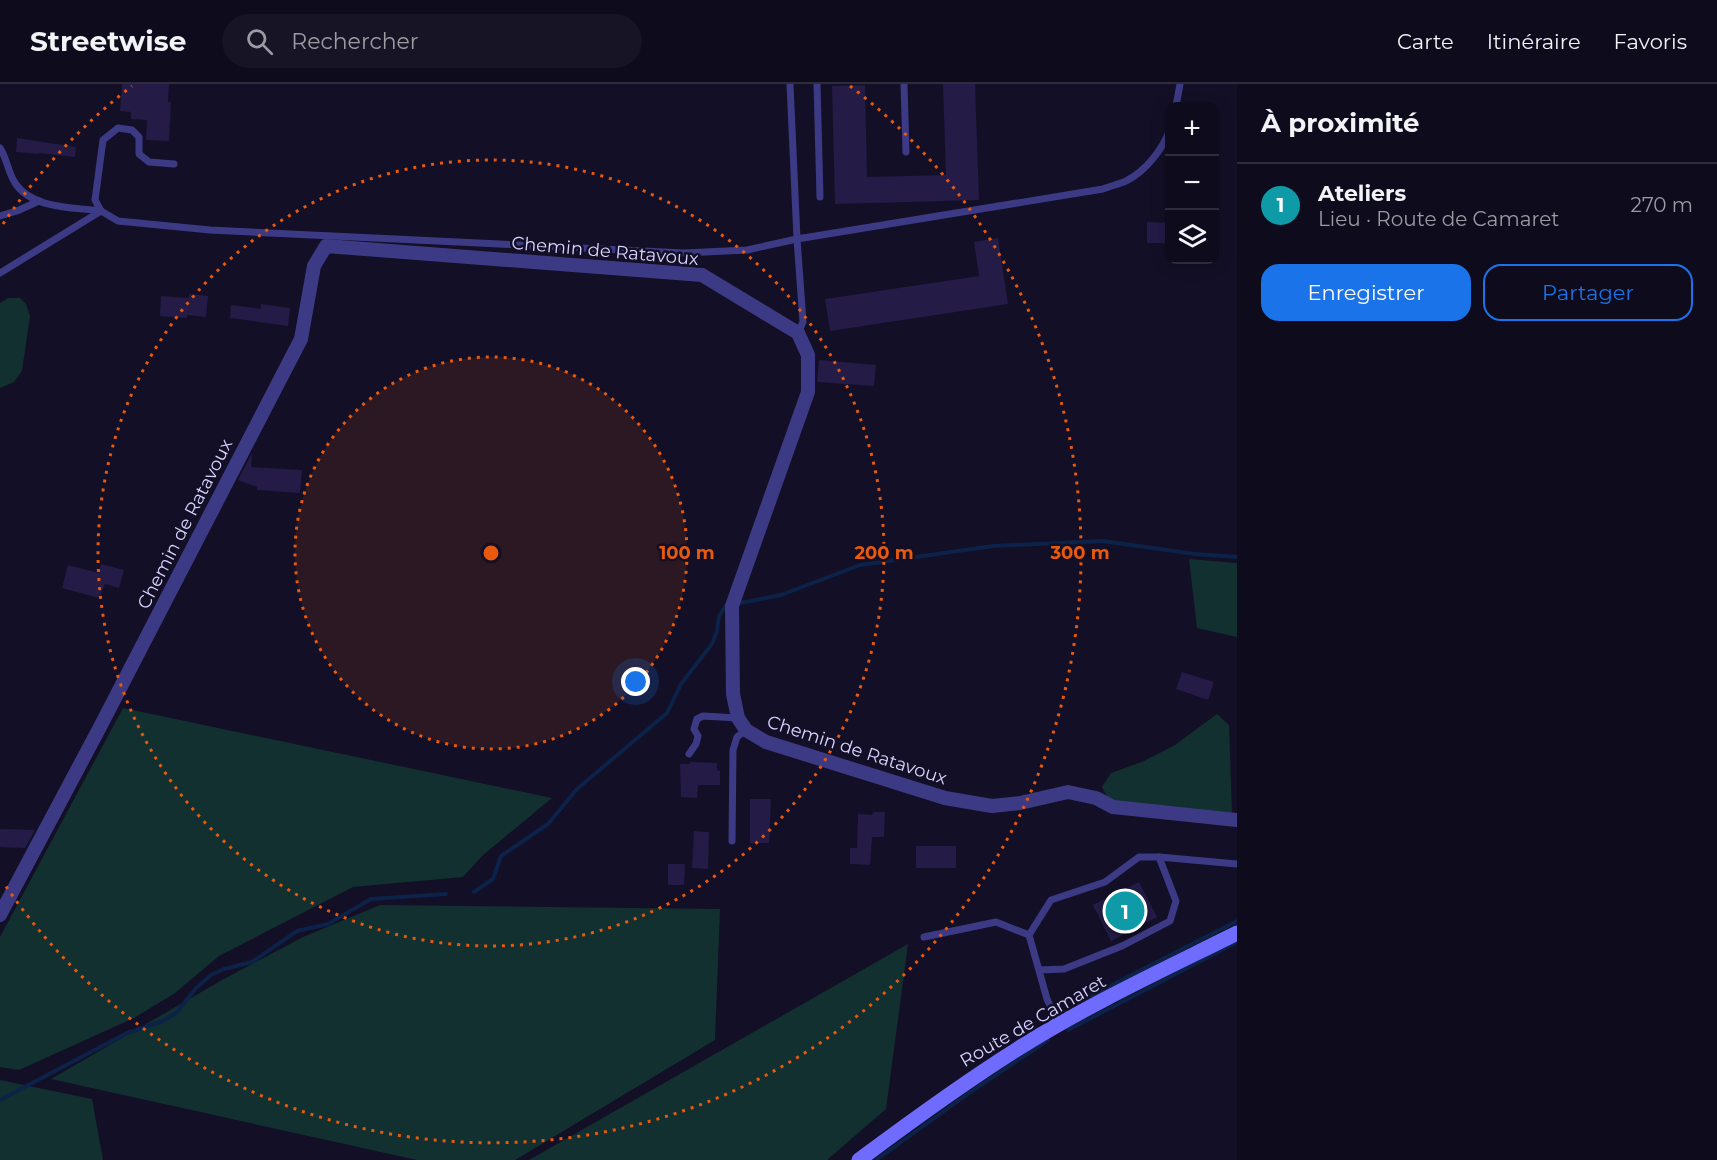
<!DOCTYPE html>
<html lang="fr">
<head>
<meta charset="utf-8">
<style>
	:root { --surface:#0e0b1c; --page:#171425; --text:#f1f3f6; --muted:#9b9ba3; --line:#2e2b3b; --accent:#1a73e8 }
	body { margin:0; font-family:Montserrat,sans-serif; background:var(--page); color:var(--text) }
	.controls { position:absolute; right:18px; top:18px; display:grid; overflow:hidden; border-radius:12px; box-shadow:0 3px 15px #0003 }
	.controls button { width:54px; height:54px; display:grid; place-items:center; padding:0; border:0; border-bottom:2px solid var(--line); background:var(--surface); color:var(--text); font:30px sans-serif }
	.you { position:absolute; left:636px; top:598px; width:21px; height:21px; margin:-15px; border:4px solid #fff; border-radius:50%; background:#1a73e8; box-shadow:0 0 0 9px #1a73e833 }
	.badge { display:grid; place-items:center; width:39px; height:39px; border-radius:50%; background:var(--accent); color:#fff; font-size:20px; font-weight:700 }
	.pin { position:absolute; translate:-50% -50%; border:3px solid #fff; box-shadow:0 2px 6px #0006 }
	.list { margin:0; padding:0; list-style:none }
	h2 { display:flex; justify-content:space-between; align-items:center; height:78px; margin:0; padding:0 24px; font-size:26px }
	h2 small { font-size:20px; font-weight:400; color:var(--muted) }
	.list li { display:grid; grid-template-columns:39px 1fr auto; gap:18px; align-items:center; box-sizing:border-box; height:84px; padding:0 24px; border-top:2px solid var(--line) }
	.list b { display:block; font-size:22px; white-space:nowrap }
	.list p { margin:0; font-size:20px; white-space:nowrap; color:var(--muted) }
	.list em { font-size:20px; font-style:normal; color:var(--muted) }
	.actions { display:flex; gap:12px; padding:18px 24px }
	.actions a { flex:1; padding:14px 0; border:2px solid var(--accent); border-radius:18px; text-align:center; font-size:21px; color:var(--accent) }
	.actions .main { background:var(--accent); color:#fff }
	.icon { flex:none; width:33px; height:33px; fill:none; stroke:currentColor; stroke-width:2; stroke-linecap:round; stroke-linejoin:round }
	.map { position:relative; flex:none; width:1237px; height:1076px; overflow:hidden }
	header { display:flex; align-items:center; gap:36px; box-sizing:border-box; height:84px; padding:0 30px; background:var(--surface); border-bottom:2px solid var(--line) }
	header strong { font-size:28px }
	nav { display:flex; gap:33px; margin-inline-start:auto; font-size:21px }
	.search { width:420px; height:54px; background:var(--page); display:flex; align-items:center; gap:15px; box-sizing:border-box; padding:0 21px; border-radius:33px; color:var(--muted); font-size:22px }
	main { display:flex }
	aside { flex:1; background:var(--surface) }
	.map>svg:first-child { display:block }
	.green { fill:#12302f }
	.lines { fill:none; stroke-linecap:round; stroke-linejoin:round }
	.stream { stroke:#0c2248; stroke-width:4 }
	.building { fill:#241b47 }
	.service { stroke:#3d3a85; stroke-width:7 }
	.minor { stroke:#3d3a85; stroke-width:14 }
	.secondary { stroke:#6f6bff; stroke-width:15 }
	.ring { fill:none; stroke:#e8590c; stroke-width:3; stroke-dasharray:3 6 }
	.labels { text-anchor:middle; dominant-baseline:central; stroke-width:5; stroke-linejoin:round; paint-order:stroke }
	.street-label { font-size:18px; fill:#d9d4ff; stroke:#130f26 }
	.centre { fill:#e8590c; stroke:#130f26; stroke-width:3 }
	.ring-label { font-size:18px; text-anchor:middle; font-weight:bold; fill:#e8590c; stroke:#130f26; stroke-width:5; stroke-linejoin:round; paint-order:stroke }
</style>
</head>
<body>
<header>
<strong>Streetwise</strong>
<div class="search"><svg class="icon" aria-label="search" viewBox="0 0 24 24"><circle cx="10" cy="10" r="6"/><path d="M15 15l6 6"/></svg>Rechercher</div>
<nav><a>Carte</a><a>Itinéraire</a><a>Favoris</a></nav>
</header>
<main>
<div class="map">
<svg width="1237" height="1076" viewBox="0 0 1237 1076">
	<rect width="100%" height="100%" fill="#130f26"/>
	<g class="green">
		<polygon points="8,214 20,214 26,220 30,232 22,287 14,298 0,304 0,219"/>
		<polygon points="1189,475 1237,479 1237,553 1197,544"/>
		<polygon points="123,624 552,714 482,772 463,793 353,803 219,872 175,909 134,934 19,986 0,983 0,853"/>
		<polygon points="1217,630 1229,641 1232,729 1115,718 1109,716 1102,703 1111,689 1144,677 1175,661"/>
		<polygon points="380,821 720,825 715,956 515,1076 417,1076 51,995 222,896 303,853"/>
		<polygon points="908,860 886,1025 827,1076 529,1076"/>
		<polygon points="0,996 92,1015 103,1076 0,1076"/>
	</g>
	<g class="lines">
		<g class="stream">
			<polyline points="740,519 781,511 860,481 993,462 1103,457 1195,470 1237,473"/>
			<polyline points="474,808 493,795 501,772 548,740 577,705 667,629 681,600 712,560 717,547 719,532 727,520"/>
			<polyline points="1073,921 1237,837"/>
			<polyline points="1068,946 1237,858"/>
			<polyline points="0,1016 127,949 163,937 177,928 196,904 211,891 224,885 252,878 297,847 328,840 371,815 446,810"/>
			<polyline points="876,1076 969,1009 1048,956"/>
		</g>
	</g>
	<g class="building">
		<polygon points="122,0 169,0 168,18 171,18 169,57 146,56 147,36 131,35 131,28 120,27"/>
		<polygon points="943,0 975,0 979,116 835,120 832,2 865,1 867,93 946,91"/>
		<polygon points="17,54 76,63 75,73 39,69 39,70 16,68"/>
		<polygon points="1147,138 1170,139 1170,159 1147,159"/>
		<polygon points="998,154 1008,220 830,247 825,215 979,192 974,158"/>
		<polygon points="189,210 208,212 206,233 187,231 187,234 160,232 161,212 189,214"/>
		<polygon points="261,220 290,224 288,242 230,234 231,221 261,225"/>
		<polygon points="819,276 876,281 874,302 817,298"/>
		<polygon points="252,369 251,383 302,386 300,409 257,406 257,403 238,396"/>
		<polygon points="101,480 124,486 119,504 105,500 99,514 62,504 68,481 99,489"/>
		<polygon points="1182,588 1214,598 1208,616 1176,605"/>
		<polygon points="690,678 717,679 717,686 720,687 720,701 698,701 697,714 681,713 680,680 690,680"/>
		<polygon points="750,715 771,715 769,759 750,759"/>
		<polygon points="873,728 885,728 884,753 872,753 870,781 850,780 850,764 857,764 858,730 872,731"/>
		<polygon points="0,745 35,746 25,764 0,763"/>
		<polygon points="694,747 709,748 708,785 692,784"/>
		<rect x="916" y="762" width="40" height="22"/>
		<polygon points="668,780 685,780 684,801 668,801"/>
		<polygon points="1139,798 1157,833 1111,857 1093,821"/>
	</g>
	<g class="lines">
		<g class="service">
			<polyline points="817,0 820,113"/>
			<polyline points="904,0 906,68"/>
			<polyline points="1176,22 1180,0"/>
			<path d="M 0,64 C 7,75 8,88 15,99 C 32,125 73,123 101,127"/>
			<polyline points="174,80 149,78 139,70 139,53 132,46 118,44 103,56 95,116 101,127 118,137 210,146 684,169 747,166 797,155 790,0"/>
			<polyline points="0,132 17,127 39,117"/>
			<polyline points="0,189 101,127"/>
			<path d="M 798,249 L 803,238 L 797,155 L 1103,105 C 1111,102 1119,100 1126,97 C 1146,87 1163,65 1170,45"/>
			<polyline points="689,670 696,660 698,652 694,645 697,635 703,632 738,634"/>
			<polyline points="732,757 733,666 737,653 746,646"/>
			<polyline points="1159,773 1237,780"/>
			<polyline points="924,853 996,838 1029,851"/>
			<polyline points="1040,886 1064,885 1122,862 1170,837 1176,817 1159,773 1139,773 1105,798 1051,816 1029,851 1047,915 1059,941"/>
		</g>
		<polyline class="minor" points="0,831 100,643 301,255 314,182 326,162 702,191 798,249 808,271 808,308 732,522 733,610 738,634 746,646 766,658 945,714 992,722 1020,719 1068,708 1096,714 1113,723 1237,736"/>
		<path class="secondary" d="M 859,1076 C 910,1038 962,1000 1016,966 C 1085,922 1163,886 1237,849"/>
	</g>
	<circle cx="491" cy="469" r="196" fill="#e8590c" fill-opacity=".12"/>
	<g class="ring">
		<circle cx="491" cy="469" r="196"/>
		<circle cx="491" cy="469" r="393"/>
		<path d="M3 140A589 589 0 0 1 132 2M850 2A589 589 0 1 1 3 798"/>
	</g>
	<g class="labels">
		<g class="street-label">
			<text transform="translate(605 167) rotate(5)">Chemin de Ratavoux</text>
			<text transform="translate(185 440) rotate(-63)">Chemin de Ratavoux</text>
			<text transform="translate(857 666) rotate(18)">Chemin de Ratavoux</text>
			<text transform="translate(1033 937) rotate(-30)">Route de Camaret</text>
		</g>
	</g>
	<circle cx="491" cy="469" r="9" class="centre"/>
	<g class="ring-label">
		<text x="687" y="475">100 m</text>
		<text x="884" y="475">200 m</text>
		<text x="1080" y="475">300 m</text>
	</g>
</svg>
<div class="controls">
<button>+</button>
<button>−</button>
<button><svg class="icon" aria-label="layers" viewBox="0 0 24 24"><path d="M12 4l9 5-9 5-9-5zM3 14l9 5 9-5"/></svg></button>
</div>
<div class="you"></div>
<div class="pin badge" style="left:1125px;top:827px;background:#0f9aa8">1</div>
</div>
<aside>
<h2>À proximité<small></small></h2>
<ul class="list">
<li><span class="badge" style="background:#0f9aa8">1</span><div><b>Ateliers</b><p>Lieu · Route de Camaret</p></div><em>270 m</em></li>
</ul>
<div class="actions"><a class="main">Enregistrer</a><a>Partager</a></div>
</aside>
</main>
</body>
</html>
